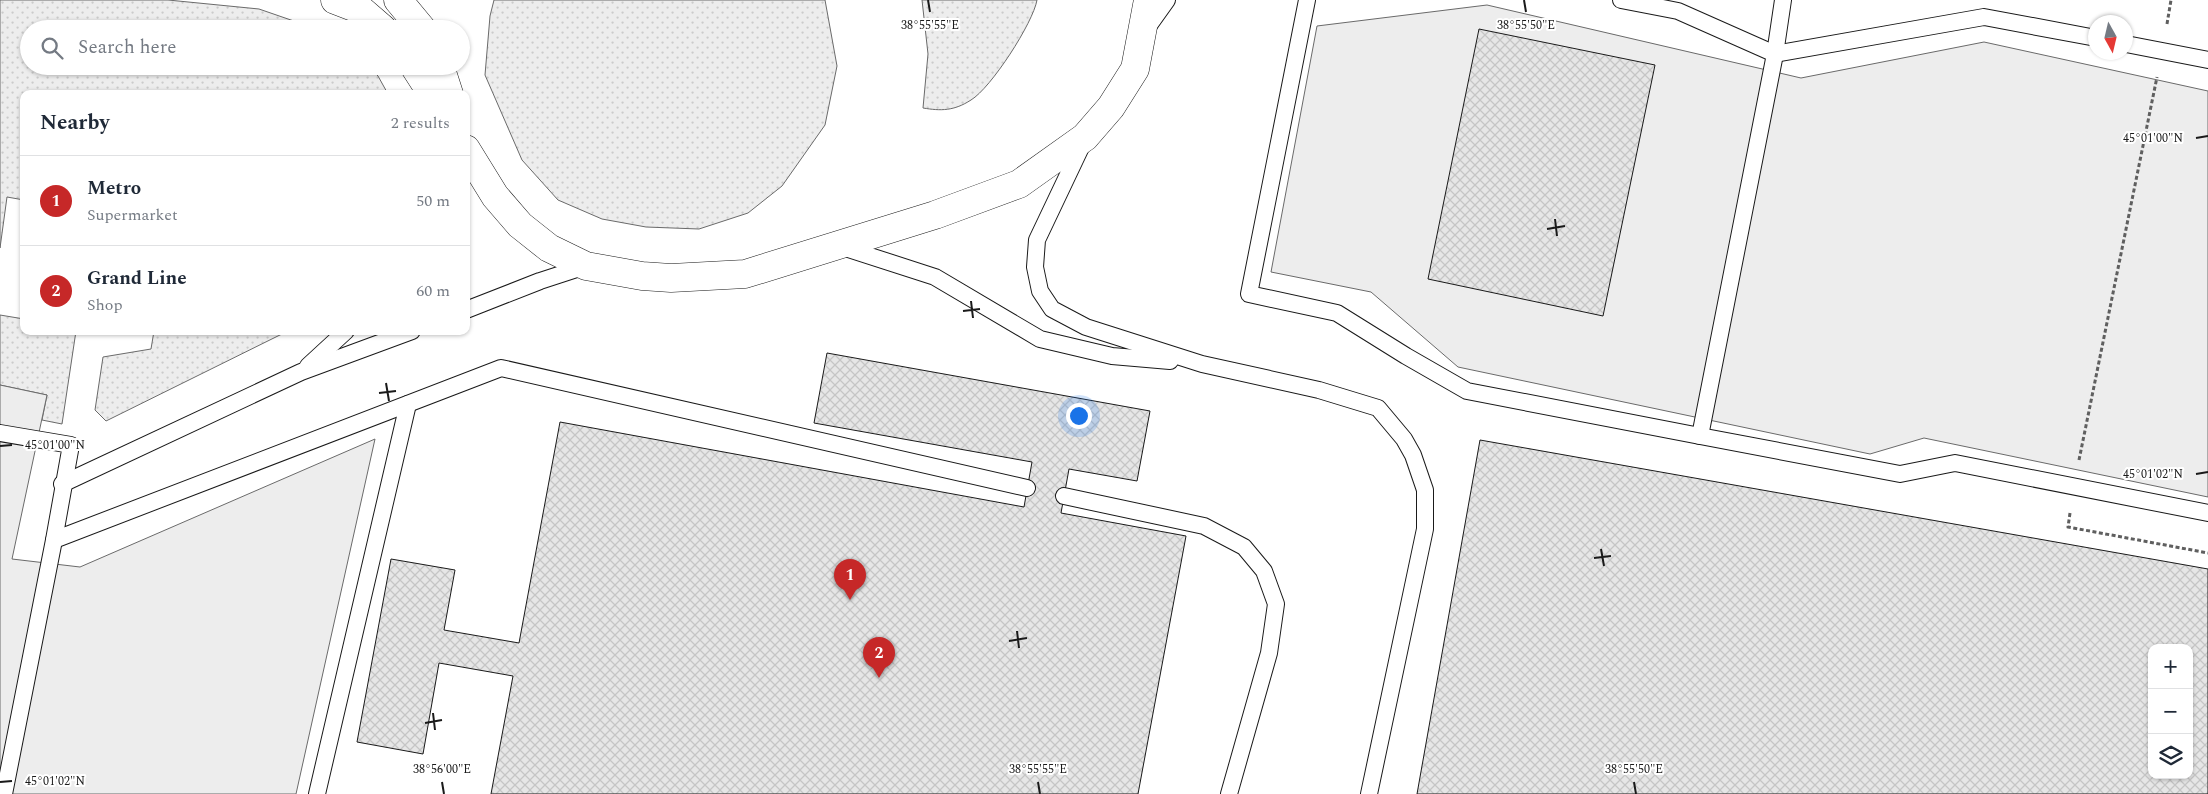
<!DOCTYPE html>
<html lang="en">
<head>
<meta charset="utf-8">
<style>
	:root { --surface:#fff; --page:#f6f6f7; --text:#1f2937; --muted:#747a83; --line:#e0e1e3; --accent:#c62828 }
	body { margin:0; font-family:Spectral,serif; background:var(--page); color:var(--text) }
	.controls { position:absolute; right:15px; bottom:15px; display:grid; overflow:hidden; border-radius:10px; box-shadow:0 1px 4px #0004 }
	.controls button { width:45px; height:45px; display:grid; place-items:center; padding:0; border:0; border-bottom:1px solid var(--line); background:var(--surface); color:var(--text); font:25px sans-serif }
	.compass { position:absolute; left:2088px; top:15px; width:45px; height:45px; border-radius:50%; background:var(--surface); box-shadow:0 1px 4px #0004; rotate:172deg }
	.you { position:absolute; left:1078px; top:415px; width:18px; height:18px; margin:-12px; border:4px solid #fff; border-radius:50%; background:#1a73e8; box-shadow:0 0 0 8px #1a73e833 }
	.badge { display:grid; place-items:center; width:32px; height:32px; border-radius:50%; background:var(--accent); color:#fff; font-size:16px; font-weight:700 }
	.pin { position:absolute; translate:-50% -41px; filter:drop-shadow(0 1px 2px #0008) }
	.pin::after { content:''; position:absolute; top:26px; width:18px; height:15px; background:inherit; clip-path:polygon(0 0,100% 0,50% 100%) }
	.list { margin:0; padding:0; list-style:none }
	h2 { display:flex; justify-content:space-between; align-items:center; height:65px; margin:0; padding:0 20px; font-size:21px }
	h2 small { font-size:16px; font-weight:400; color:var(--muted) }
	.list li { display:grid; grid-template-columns:32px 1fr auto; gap:15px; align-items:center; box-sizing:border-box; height:90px; padding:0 20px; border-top:1px solid var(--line) }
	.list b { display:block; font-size:19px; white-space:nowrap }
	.list p { margin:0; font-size:16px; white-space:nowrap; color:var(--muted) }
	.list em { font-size:16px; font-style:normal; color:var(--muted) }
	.icon { flex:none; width:28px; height:28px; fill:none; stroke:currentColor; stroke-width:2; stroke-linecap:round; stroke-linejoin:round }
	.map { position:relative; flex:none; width:2208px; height:794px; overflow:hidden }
	.search { position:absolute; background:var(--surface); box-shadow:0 1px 4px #0004; left:20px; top:20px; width:450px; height:55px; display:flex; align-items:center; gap:12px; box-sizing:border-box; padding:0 18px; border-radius:28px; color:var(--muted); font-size:19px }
	.panel { position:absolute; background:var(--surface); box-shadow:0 1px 4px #0004; left:20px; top:90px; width:450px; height:245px; border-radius:10px }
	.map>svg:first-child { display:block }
	.grass { fill:url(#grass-dots); stroke:#6a6a6a }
	.built { fill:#ededed; stroke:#6a6a6a }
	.building { fill:url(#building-cross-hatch); stroke:#1a1a1a; fill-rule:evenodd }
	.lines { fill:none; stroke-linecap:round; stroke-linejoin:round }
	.lane-casing { stroke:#1a1a1a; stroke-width:18 }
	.street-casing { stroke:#1a1a1a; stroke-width:29 }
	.path { stroke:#5f5f5f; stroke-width:3; stroke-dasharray:4 2.5; stroke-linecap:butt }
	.lane { stroke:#fff; stroke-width:16 }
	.street { stroke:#fff; stroke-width:28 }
	.ticks { fill:none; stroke:#1a1a1a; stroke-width:2 }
	.ticks-label { font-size:12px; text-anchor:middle; fill:#1a1a1a; stroke:#fff; stroke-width:4; stroke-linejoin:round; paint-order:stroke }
</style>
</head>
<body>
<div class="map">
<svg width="2208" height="794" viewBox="0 0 2208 794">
	<defs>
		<pattern id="grass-dots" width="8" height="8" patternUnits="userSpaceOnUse" patternTransform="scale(1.25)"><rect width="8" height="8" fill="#ededed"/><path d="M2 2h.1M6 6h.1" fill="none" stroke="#cbcbcb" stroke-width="1.8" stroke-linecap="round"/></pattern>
		<pattern id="building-cross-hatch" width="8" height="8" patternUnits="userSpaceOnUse" patternTransform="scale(1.25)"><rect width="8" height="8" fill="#e6e6e6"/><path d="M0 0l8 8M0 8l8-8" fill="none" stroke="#c5c5c5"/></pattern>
	</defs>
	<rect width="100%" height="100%" fill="#fff"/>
	<g class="grass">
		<polygon points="0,0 168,0 259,9 317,29 29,29 29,66 368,66 378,76 388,94 24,94 24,200 7,197 0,248"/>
		<polygon points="494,0 825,0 837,66 825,125 782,186 748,213 699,229 646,227 602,219 558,200 522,160 485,75 490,16"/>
		<path d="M 922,0 L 1037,0 C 1033,23 991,88 971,100 C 954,111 941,111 923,108 L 928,54 Z"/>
		<polygon points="0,315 24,319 24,331 76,331 62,424 42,420 47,395 0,385"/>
		<polygon points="154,331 288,331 106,421 95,410 103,357 151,349"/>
	</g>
	<g class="built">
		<polygon points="1487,5 1801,78 1984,42 2208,91 2208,497 1924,438 1870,454 1458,367 1371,292 1271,272 1317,26"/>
		<polygon points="0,385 47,395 12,559 80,567 375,439 296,794 0,794"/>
	</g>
	<g class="building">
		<polygon points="1479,29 1655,65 1603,316 1428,279"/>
		<polygon points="827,353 1150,411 1137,481 1069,469 1061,513 1186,536 1138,794 491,794 513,676 439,663 423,754 357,742 391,559 455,570 444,630 519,643 560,422 1024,507 1032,462 814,423"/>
		<path d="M 1480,440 L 2208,569 L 2208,794 L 1417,794 ZM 2152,648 L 2189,648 L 2189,775 L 2152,775 Z"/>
	</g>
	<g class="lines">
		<defs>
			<g id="lane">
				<polyline points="1307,0 1249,294 1337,313 1406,356 1467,391 1700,436"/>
				<polyline points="1621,0 1678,11 1775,54 1984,17 2096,38"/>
				<polyline points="1783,0 1775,54 1700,436 1900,474 1955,463 2208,513"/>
				<polyline points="1147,28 1167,0"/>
				<polyline points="2126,44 2208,60"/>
				<polyline points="1084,141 1037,240 1035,267 1040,291 1052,309 1086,327 1202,364 1319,390 1378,408 1404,439 1413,455 1425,490 1425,529 1369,794"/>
				<polyline points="839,246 935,277 1040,339 1112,356 1170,361"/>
				<polyline points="466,310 540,281 586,266"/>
				<polyline points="308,366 346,331"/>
				<polyline points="0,433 71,445 54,540 501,368 1027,488"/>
				<polyline points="62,484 301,372 412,331"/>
				<polyline points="1064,496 1204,526 1244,547 1264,571 1276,604 1269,653 1229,794"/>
				<polyline points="4,794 54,540"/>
				<polyline points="317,794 408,404"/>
			</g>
			<g id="street">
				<polyline points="335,0 361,10 383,29"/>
				<polyline points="398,0 422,29"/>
				<polyline points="414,66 432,94"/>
				<polyline points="440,66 449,94"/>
				<polyline points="466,149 495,196 520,225 549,248 586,266 642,276 671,278 745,274 935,215 1019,184 1085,137 1111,107 1135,69 1148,0"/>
			</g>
		</defs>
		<use href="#lane" class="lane-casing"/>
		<use href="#street" class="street-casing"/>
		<g class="path">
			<polyline points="2167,24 2171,0"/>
			<polyline points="2079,460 2157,77"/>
			<polyline points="2070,513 2068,527 2208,553"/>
		</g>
		<use href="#lane" class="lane"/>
		<use href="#street" class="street"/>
	</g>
	<path class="ticks" d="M 928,0 L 930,12M 1524,0 L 1526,12M 2196,138 L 2208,136M 1555,219 L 1557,236M 1547,229 L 1565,226M 971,301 L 973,318M 963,311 L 980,309M 386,383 L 389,401M 379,393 L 396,391M 0,446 L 12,445M 2196,474 L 2208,472M 1601,549 L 1604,566M 1594,558 L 1611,556M 1017,631 L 1019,648M 1009,641 L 1027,638M 433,713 L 435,730M 425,723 L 442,720M 0,782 L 12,781M 442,782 L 444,794M 1038,782 L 1040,794M 1634,782 L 1636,794"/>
	<g class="ticks-label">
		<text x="930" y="29">38°55'55"E</text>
		<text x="1526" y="29">38°55'50"E</text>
		<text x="2153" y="142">45°01'00"N</text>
		<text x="55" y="449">45°01'00"N</text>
		<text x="2153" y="478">45°01'02"N</text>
		<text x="442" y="773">38°56'00"E</text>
		<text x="1038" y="773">38°55'55"E</text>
		<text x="1634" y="773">38°55'50"E</text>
		<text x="55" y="785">45°01'02"N</text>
	</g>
</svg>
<div class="controls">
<button>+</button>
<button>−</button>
<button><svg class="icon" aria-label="layers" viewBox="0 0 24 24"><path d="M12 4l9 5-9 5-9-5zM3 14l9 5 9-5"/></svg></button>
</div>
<svg class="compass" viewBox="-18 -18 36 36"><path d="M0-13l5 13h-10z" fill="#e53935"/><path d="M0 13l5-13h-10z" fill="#747a83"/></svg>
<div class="you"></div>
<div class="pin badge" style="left:850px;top:600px">1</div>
<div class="pin badge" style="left:879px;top:678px">2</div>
<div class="search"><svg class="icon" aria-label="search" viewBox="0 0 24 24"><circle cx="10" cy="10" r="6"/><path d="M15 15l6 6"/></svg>Search here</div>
<section class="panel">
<h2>Nearby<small>2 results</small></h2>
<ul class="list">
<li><span class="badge">1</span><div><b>Metro</b><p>Supermarket</p></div><em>50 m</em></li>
<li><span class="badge">2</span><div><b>Grand Line</b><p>Shop</p></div><em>60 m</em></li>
</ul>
</section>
</div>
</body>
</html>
